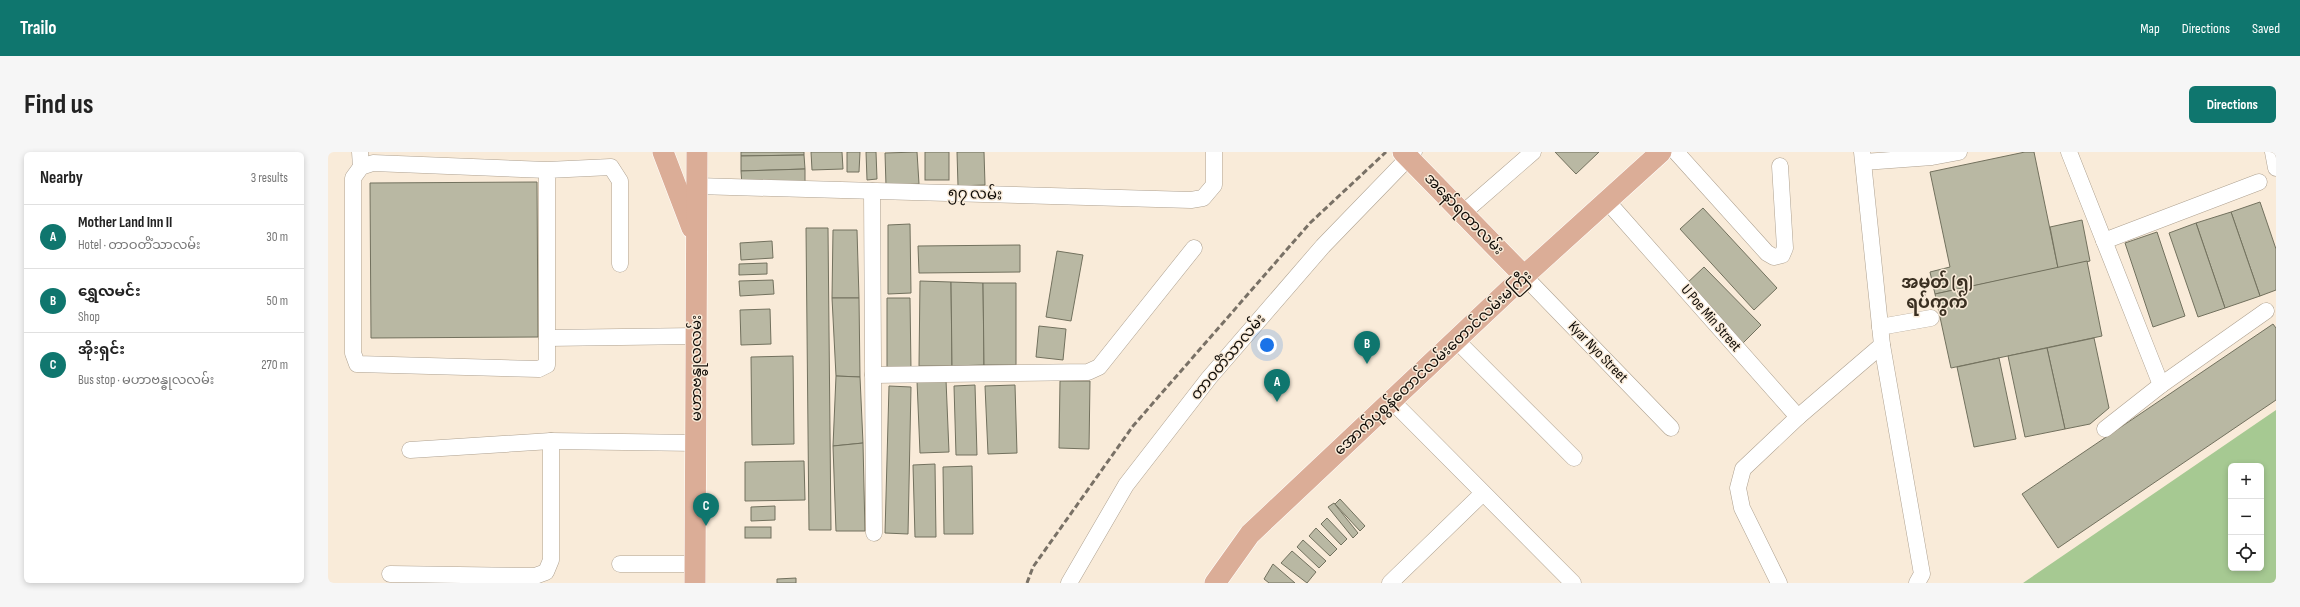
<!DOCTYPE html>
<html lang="en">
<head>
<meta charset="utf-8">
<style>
	:root { --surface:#fff; --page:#f6f6f6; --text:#222; --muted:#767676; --line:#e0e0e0; --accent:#0f766e }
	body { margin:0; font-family:"Sofia Sans Condensed","Noto Sans Myanmar",sans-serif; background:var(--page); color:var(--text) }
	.controls { position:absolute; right:12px; bottom:12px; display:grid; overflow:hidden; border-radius:6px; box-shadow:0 2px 6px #0003 }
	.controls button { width:36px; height:36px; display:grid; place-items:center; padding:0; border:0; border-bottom:1px solid var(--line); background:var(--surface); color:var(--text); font:20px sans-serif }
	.you { position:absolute; left:939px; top:193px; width:14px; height:14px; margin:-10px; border:3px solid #fff; border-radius:50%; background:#1a73e8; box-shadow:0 0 0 6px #1a73e833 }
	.badge { display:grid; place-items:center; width:26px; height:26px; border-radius:50%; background:var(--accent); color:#fff; font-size:13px; font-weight:700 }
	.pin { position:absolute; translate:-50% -33px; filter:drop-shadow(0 1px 2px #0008) }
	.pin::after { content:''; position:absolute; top:21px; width:14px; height:12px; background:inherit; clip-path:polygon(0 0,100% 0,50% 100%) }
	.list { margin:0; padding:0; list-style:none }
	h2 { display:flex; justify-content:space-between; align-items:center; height:52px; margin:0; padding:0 16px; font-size:17px }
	h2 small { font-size:13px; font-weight:400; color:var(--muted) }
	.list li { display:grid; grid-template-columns:26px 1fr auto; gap:12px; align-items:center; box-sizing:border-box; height:64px; padding:0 16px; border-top:1px solid var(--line) }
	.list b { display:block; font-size:15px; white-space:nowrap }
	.list p { margin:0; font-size:13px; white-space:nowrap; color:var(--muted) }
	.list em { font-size:13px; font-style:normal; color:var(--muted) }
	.icon { flex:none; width:22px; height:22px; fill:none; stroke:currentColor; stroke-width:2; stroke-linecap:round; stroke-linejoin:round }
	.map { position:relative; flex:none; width:1948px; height:431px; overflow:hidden; border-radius:6px }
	header { display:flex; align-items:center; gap:24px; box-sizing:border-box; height:56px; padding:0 20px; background:var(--accent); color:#fff }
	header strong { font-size:19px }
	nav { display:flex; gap:22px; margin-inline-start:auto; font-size:14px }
	.intro { display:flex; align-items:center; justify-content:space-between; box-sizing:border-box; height:96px; padding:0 24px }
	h1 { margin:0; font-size:28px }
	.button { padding:10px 18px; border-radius:6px; background:var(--accent); color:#fff; font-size:14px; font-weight:700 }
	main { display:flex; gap:24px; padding:0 24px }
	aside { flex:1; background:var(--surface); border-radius:6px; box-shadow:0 2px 6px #0003 }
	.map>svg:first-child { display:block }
	.water { fill:#a6c992; fill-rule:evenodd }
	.building { fill:#b9b8a3; stroke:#72715e }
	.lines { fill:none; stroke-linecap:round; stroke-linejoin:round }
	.minor-casing { stroke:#aea190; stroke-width:17 }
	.major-casing { stroke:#fff; stroke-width:22 }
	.minor { stroke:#fff; stroke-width:16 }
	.major { stroke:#dbad97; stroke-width:21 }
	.rail { stroke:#797166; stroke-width:3; stroke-dasharray:6 3; stroke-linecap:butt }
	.labels { text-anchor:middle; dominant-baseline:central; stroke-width:3; stroke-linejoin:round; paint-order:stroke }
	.street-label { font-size:15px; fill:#0f0b06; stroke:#f9ebd9 }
	.quarter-label { font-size:17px; font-weight:bold; fill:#3a2f21; stroke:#f9ebd9 }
</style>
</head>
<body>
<header>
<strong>Trailo</strong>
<nav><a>Map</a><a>Directions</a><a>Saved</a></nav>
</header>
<div class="intro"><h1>Find us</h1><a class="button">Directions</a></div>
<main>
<aside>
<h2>Nearby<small>3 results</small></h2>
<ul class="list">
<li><span class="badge">A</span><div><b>Mother Land Inn II</b><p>Hotel · တာဝတိံသာလမ်း</p></div><em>30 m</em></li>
<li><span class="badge">B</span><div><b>ရွှေလမင်း</b><p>Shop</p></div><em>50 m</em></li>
<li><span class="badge">C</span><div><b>အိုးရှင်း</b><p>Bus stop · မဟာဗန္ဓုလလမ်း</p></div><em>270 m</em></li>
</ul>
</aside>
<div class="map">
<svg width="1948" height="431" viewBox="0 0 1948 431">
	<rect width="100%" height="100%" fill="#f9ebd9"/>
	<path class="water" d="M 1948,258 L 1948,431 L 1695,431 ZM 1903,314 L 1933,314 L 1933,416 L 1903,416 Z"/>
	<g class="building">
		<polygon points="413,0 476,0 476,3 413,4"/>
		<polygon points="483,0 514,0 515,17 484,18"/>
		<polygon points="519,0 532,0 531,20 519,20"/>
		<polygon points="538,0 548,0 549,27 539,28"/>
		<polygon points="589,0 591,32 558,34 557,1"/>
		<rect x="597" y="0" width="24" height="28"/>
		<polygon points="629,0 656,0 657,33 630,34"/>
		<polygon points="1227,0 1271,0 1248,22"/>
		<polygon points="1697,0 1706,0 1730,116 1607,142 1602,120 1622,115 1602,20"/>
		<polygon points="476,3 477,17 413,19 413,4"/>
		<polygon points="477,17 477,31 414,34 413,19"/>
		<polygon points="209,30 210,185 43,186 42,31"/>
		<polygon points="1932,50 1948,97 1948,138 1932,144 1903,60"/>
		<polygon points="1375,56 1449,136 1426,158 1352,77"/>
		<polygon points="1903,60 1932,144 1897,156 1868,71"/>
		<polygon points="1754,68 1762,109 1730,116 1722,75"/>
		<polygon points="1868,71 1897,156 1870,165 1841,81"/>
		<polygon points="582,72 583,141 560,142 560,73"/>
		<polygon points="478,76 500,76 503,378 481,378"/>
		<polygon points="505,78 529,78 531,146 504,146"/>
		<polygon points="1829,80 1857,164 1825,175 1797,91"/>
		<polygon points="444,89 445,106 413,108 412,91"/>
		<polygon points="692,93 692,120 591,121 590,94"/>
		<polygon points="729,99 755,103 743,169 718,165"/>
		<polygon points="1759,109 1774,184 1623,216 1607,142"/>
		<polygon points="439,111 439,122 411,123 411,112"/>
		<polygon points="1376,115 1433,173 1414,192 1357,133"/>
		<polygon points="445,128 446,142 412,144 411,129"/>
		<polygon points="592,129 623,130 624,214 591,214"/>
		<polygon points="623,130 655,131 656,213 624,214"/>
		<polygon points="655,131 688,131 688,213 656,213"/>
		<polygon points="504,146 531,146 532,225 508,224"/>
		<polygon points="559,146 582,146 583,218 559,218"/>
		<polygon points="442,157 443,192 413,193 412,158"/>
		<polygon points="1945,172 1948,176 1948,248 1730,396 1694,342"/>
		<polygon points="711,174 738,177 735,208 708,205"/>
		<polygon points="1766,186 1781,256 1762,272 1737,277 1719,196"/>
		<polygon points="1719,196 1737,277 1697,285 1680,204"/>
		<polygon points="465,204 466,292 424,293 423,205"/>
		<polygon points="1671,206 1688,287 1646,295 1629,215"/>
		<polygon points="508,224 532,225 535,291 505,294"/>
		<polygon points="618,228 621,300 592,301 589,229"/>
		<polygon points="732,229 762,229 761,297 731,296"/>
		<polygon points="647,233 649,303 628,303 626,234"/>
		<polygon points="687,233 689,301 660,302 657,234"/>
		<polygon points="561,234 583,235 580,382 557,381"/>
		<polygon points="535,291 537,379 508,379 505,294"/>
		<polygon points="476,309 477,348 417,349 417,310"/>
		<polygon points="607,312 608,385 587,385 585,313"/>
		<polygon points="644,314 645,382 616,382 615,315"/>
		<polygon points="1012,347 1037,374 1032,379 1007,352"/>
		<polygon points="1006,351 1030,381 1025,386 1000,355"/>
		<polygon points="447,354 447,368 423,369 423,355"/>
		<polygon points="999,366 1019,387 1013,393 993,372"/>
		<rect x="417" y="375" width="26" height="11"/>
		<polygon points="988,376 1009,397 1002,404 981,384"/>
		<polygon points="975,388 998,409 991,416 969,395"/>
		<polygon points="964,399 988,420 979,431 953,411"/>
		<polygon points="945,412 967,431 941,431 936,427"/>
		<polygon points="468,426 468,431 449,431 449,427"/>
	</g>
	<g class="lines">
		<defs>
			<g id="minor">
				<polyline points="32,0 33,15"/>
				<polyline points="1348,0 1439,101 1446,105 1454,103 1457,96 1452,14"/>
				<polyline points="1534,0 1554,193 1594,422 1589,431"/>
				<polyline points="1741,0 1833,233"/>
				<polyline points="1945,0 1948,16"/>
				<polyline points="1536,10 1604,5 1631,0"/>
				<polyline points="219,18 219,213 211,217 29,212 25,201 25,26 33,15 45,11 219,18 283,15 292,29 292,112"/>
				<polyline points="369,34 863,48 875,46 886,33 886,0"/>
				<polyline points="544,39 546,381"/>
				<polyline points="1279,49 1470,265"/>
				<polyline points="1135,61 1205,0"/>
				<polyline points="1776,89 1931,30"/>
				<polyline points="1196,124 1343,276"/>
				<polyline points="1552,175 1603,166"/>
				<polyline points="219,186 368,184"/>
				<polyline points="1129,189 1246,306"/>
				<polyline points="545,223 760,220 771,215 866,96"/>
				<polyline points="1064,249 1245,431"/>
				<polyline points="1777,277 1833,233 1938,159"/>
				<polyline points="82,298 223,289 368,291"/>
				<polyline points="292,412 367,412"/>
				<polyline points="62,422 207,424 218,420 223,408 223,289"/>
				<polyline points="741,431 798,333 881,226 995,94 1086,0"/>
				<polyline points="1062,431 1155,341"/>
				<polyline points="1451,431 1414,356 1410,336 1415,317 1470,265 1554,193"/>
			</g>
			<g id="major">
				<polyline points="335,0 364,76"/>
				<polyline points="1075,0 1196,124"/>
				<polyline points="367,431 369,0"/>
				<polyline points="887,431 922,382 1196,124 1333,0"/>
			</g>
		</defs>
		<use href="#minor" class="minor-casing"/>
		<use href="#major" class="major-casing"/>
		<use href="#minor" class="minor"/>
		<use href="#major" class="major"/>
		<polyline class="rail" points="699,431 705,415 805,274 982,71 1058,0"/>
	</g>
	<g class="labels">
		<g class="street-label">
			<text transform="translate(647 42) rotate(2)">၅၇ လမ်း</text>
			<text transform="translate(1136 62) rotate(46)">အနော်ရထာလမ်း</text>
			<text transform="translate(1383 166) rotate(49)">U Poe Min Street</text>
			<text transform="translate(1270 200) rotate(46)">Kyar Nyo Street</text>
			<text transform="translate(900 205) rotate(-50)">တာဝတိံသာလမ်း</text>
			<text transform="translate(1105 211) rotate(-43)">အောက်ပုစွန်တောင်လမ်းတောင်လမ်းမကြီး</text>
			<text transform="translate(368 216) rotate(-90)">မဟာဗန္ဓုလလမ်း</text>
		</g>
		<g class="quarter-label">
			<text x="1609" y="131">အမှတ် (၅)<tspan x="1609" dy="20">ရပ်ကွက်</tspan></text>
		</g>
	</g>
</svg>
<div class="controls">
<button>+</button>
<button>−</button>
<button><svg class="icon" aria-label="locate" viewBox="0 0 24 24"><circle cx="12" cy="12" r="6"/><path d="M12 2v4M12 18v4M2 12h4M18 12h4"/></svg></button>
</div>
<div class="you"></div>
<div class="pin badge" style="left:949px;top:250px">A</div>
<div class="pin badge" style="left:1039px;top:212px">B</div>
<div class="pin badge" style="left:378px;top:374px">C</div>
</div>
</main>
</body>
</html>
